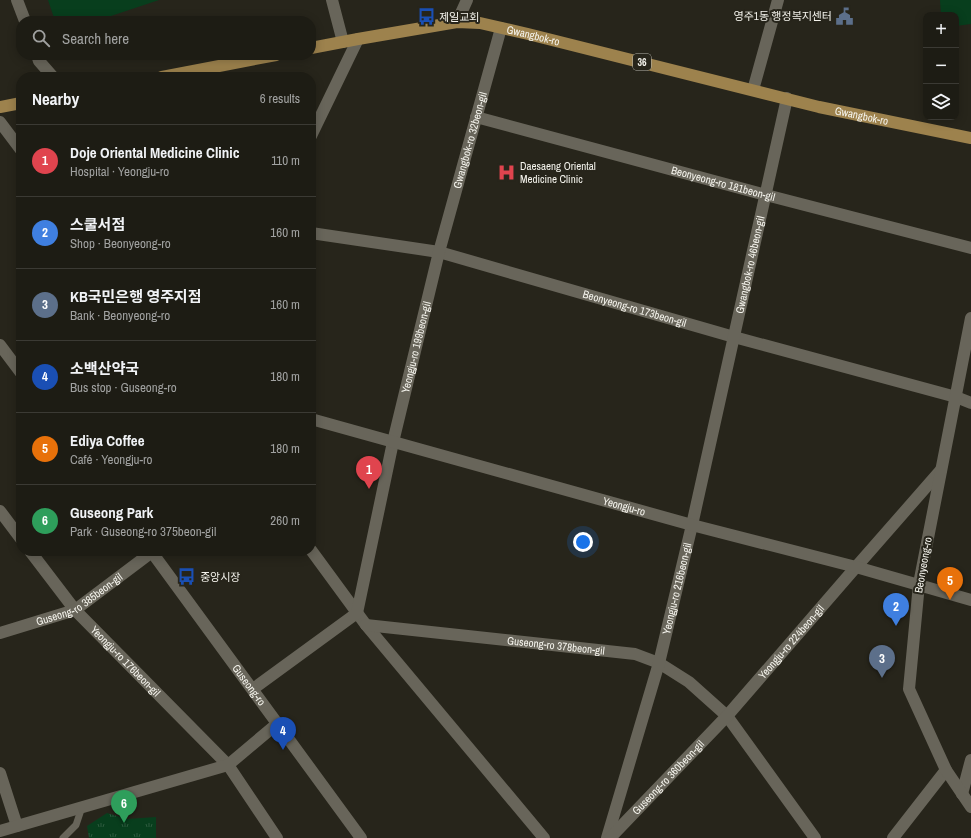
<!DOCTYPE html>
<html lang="en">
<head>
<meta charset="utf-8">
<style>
	:root { --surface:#1d1c14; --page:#25251d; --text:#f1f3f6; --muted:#a0a1a0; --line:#3b3a34; --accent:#ea580c }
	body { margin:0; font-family:"Archivo Narrow","Noto Sans KR",sans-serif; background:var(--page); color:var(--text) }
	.controls { position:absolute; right:12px; top:12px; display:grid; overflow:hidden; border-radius:8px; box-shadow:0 2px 10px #0003 }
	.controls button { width:36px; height:36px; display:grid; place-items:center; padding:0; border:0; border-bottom:1px solid var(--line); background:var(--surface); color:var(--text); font:20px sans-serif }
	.you { position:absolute; left:583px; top:542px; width:14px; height:14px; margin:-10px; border:3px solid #fff; border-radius:50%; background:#1a73e8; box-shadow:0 0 0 6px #1a73e833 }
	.badge { display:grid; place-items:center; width:26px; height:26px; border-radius:50%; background:var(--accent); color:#fff; font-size:13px; font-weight:700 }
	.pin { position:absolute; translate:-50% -33px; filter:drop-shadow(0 1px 2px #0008) }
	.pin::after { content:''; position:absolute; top:21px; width:14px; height:12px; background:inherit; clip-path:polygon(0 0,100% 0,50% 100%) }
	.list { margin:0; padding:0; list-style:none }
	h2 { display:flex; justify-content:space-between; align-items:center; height:52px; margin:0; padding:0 16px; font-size:17px }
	h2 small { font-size:13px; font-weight:400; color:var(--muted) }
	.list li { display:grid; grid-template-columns:26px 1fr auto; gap:12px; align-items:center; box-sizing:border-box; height:72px; padding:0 16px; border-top:1px solid var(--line) }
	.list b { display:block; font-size:15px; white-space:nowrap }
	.list p { margin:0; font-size:13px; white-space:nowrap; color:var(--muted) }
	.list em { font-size:13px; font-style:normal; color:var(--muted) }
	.icon { flex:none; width:22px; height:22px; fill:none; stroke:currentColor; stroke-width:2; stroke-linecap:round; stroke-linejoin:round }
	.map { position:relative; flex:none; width:971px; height:838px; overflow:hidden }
	.search { position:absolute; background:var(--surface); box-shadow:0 2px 10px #0003; left:16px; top:16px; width:300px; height:44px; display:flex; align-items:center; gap:10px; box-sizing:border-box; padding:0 14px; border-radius:16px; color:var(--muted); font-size:15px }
	.panel { position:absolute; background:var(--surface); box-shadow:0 2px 10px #0003; left:16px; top:72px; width:300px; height:484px; border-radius:16px }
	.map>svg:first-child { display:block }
	.grass { fill:#083e1d }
	.park { fill:url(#park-tufts) }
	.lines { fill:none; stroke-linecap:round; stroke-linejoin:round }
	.lane { stroke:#68655a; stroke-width:7 }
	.street { stroke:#68655a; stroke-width:12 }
	.secondary { stroke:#68655a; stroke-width:12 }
	.primary { stroke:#9d824d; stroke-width:12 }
	.labels { text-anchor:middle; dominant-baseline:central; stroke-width:4; stroke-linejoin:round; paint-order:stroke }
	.shield { fill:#27251b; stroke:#b7b6ae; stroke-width:1 }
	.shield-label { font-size:10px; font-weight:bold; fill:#f5f4ed }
	.poi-label { font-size:11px; fill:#f5f4ed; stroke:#27251b; text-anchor:start }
	.street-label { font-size:11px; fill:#f5f4ed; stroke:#27251b }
</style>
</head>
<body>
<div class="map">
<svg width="971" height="838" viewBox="0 0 971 838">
	<defs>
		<pattern id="park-tufts" width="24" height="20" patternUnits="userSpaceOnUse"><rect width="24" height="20" fill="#083e1d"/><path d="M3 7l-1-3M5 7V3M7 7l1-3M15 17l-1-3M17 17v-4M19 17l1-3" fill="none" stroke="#2d5a3e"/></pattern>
	</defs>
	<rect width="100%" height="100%" fill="#27251b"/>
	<g class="grass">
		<polygon points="48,0 159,0 96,21 55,21"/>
		<polygon points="940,0 971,0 971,24 956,26 956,15 941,15"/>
	</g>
	<polygon class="park" points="107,813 127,819 156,817 156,838 89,838 87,826"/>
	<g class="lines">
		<polyline class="lane" points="63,838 76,825 82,807"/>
		<g class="street">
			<polyline points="17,0 25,21"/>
			<polyline points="332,0 343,42"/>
			<polyline points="457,22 467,0"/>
			<polyline points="37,55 39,61 53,77"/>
			<polyline points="753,90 778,0"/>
			<path id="s1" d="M 476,117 L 766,195 L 971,248"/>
			<polyline points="0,122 21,150"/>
			<polyline points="311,136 358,39"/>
			<path id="s2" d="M 311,233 L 439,252 L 734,337 L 956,397 L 971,403"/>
			<polyline points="0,511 21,539"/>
			<polyline points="311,550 366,625 544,838"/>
			<path id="s3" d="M 30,551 L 75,610 L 228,765 L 277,838"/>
			<path id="s4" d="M 366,625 L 635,654 L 659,663 L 689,682 L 727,716 L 815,838"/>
			<path id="s5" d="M 0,633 L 75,610 L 152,552"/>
			<path id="s6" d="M 253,689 L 357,613 L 393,442 L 439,252 L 501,28"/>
			<polyline points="0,773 17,826"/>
			<polyline points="962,794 971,760"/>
			<polyline points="0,831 228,765 278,723"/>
			<path id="s7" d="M 607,838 L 659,663 L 692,525 L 787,98"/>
			<path id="s8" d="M 610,838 L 727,716 L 856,567 L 941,470"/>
			<polyline points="893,838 946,770"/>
		</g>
		<g class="secondary">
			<polyline points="971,318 919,584 909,689 946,770 971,807"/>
			<polyline points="0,345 21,373"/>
			<path id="s9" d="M 311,419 L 692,525 L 856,567 L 971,600"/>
			<path id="s10" d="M 151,551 L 361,838"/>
		</g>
		<g class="primary">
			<path id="s11" d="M 311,48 L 358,39 L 457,22 L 480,23 L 528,34 L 819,107 L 971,138"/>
			<polyline points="162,77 276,55"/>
			<polyline points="0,107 21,103"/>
		</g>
	</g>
	<defs>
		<symbol id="civic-bare" viewBox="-9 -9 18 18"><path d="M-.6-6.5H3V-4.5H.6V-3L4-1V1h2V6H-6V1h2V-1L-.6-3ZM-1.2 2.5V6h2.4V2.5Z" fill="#5c6f8a" stroke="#27251b" stroke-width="2.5" paint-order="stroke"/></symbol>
		<symbol id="bus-bare" viewBox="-9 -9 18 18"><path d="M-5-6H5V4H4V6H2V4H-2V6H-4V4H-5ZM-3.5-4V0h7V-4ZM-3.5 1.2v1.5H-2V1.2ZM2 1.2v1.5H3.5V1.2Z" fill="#1a4fb4" stroke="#27251b" stroke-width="2.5" paint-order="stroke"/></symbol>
		<symbol id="hospital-bare" viewBox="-9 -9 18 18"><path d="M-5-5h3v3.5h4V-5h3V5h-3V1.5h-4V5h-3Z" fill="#e0444e" stroke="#27251b" stroke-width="2.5" paint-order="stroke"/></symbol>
	</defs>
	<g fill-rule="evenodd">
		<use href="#civic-bare" x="832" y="4" width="25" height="25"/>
		<use href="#bus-bare" x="414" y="4" width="25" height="25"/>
		<use href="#hospital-bare" x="494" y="160" width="25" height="25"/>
		<use href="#bus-bare" x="174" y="564" width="25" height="25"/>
	</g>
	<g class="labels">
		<rect class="shield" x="633" y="54" width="18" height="16" rx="3"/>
		<g class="shield-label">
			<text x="642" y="62">36</text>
		</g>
		<g class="poi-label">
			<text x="832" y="16" text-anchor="end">영주1동 행정복지센터</text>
			<text x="439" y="17">제일교회</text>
			<text x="520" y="166">Daesaeng Oriental<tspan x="520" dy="13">Medicine Clinic</tspan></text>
			<text x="200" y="577">중앙시장</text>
		</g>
		<g class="street-label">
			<text stroke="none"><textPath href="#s11" startOffset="226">Gwangbok-ro</textPath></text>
			<text stroke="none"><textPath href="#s11" startOffset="564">Gwangbok-ro</textPath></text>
			<text stroke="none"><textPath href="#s6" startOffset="615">Gwangbok-ro 32beon-gil</textPath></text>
			<text stroke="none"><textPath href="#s1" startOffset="256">Beonyeong-ro 181beon-gil</textPath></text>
			<text stroke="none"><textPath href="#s7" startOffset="591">Gwangbok-ro 46beon-gil</textPath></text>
			<text stroke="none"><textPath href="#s2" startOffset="333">Beonyeong-ro 173beon-gil</textPath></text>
			<text stroke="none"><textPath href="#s6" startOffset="401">Yeongju-ro 199beon-gil</textPath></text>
			<text stroke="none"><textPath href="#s9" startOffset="325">Yeongju-ro</textPath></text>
			<text transform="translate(923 565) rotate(-80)">Beonyeong-ro</text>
			<text stroke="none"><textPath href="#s7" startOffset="259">Yeongju-ro 216beon-gil</textPath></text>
			<text stroke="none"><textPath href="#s5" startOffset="87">Guseong-ro 385beon-gil</textPath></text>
			<text stroke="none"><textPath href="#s8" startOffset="267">Yeongju-ro 224beon-gil</textPath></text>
			<text stroke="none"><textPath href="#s4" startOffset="191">Guseong-ro 378beon-gil</textPath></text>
			<text stroke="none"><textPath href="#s3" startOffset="146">Yeongju-ro 176beon-gil</textPath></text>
			<text stroke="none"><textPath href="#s10" startOffset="166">Guseong-ro</textPath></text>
			<text stroke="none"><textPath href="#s8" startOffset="84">Guseong-ro 360beon-gil</textPath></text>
		</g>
	</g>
</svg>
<div class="controls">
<button>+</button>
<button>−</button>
<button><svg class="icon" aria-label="layers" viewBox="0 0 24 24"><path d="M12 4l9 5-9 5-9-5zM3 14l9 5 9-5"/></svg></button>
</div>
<div class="you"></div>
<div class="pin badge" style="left:369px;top:489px;background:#e0444e">1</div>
<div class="pin badge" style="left:896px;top:626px;background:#3f7fe0">2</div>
<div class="pin badge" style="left:882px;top:678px;background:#5c6f8a">3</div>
<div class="pin badge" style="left:283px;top:750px;background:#1a4fb4">4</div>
<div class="pin badge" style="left:950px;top:600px;background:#e8710a">5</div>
<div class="pin badge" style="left:124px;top:823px;background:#2e9e5b">6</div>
<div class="search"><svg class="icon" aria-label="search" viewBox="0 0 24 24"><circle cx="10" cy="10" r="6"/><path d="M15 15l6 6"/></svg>Search here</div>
<section class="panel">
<h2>Nearby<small>6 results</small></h2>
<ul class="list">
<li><span class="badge" style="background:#e0444e">1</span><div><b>Doje Oriental Medicine Clinic</b><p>Hospital · Yeongju-ro</p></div><em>110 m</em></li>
<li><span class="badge" style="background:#3f7fe0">2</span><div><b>스쿨서점</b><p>Shop · Beonyeong-ro</p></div><em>160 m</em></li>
<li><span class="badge" style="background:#5c6f8a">3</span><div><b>KB국민은행 영주지점</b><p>Bank · Beonyeong-ro</p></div><em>160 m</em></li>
<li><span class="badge" style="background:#1a4fb4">4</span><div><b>소백산약국</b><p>Bus stop · Guseong-ro</p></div><em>180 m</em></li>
<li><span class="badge" style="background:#e8710a">5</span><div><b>Ediya Coffee</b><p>Café · Yeongju-ro</p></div><em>180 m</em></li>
<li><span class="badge" style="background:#2e9e5b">6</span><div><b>Guseong Park</b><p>Park · Guseong-ro 375beon-gil</p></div><em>260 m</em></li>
</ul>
</section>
</div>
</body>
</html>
